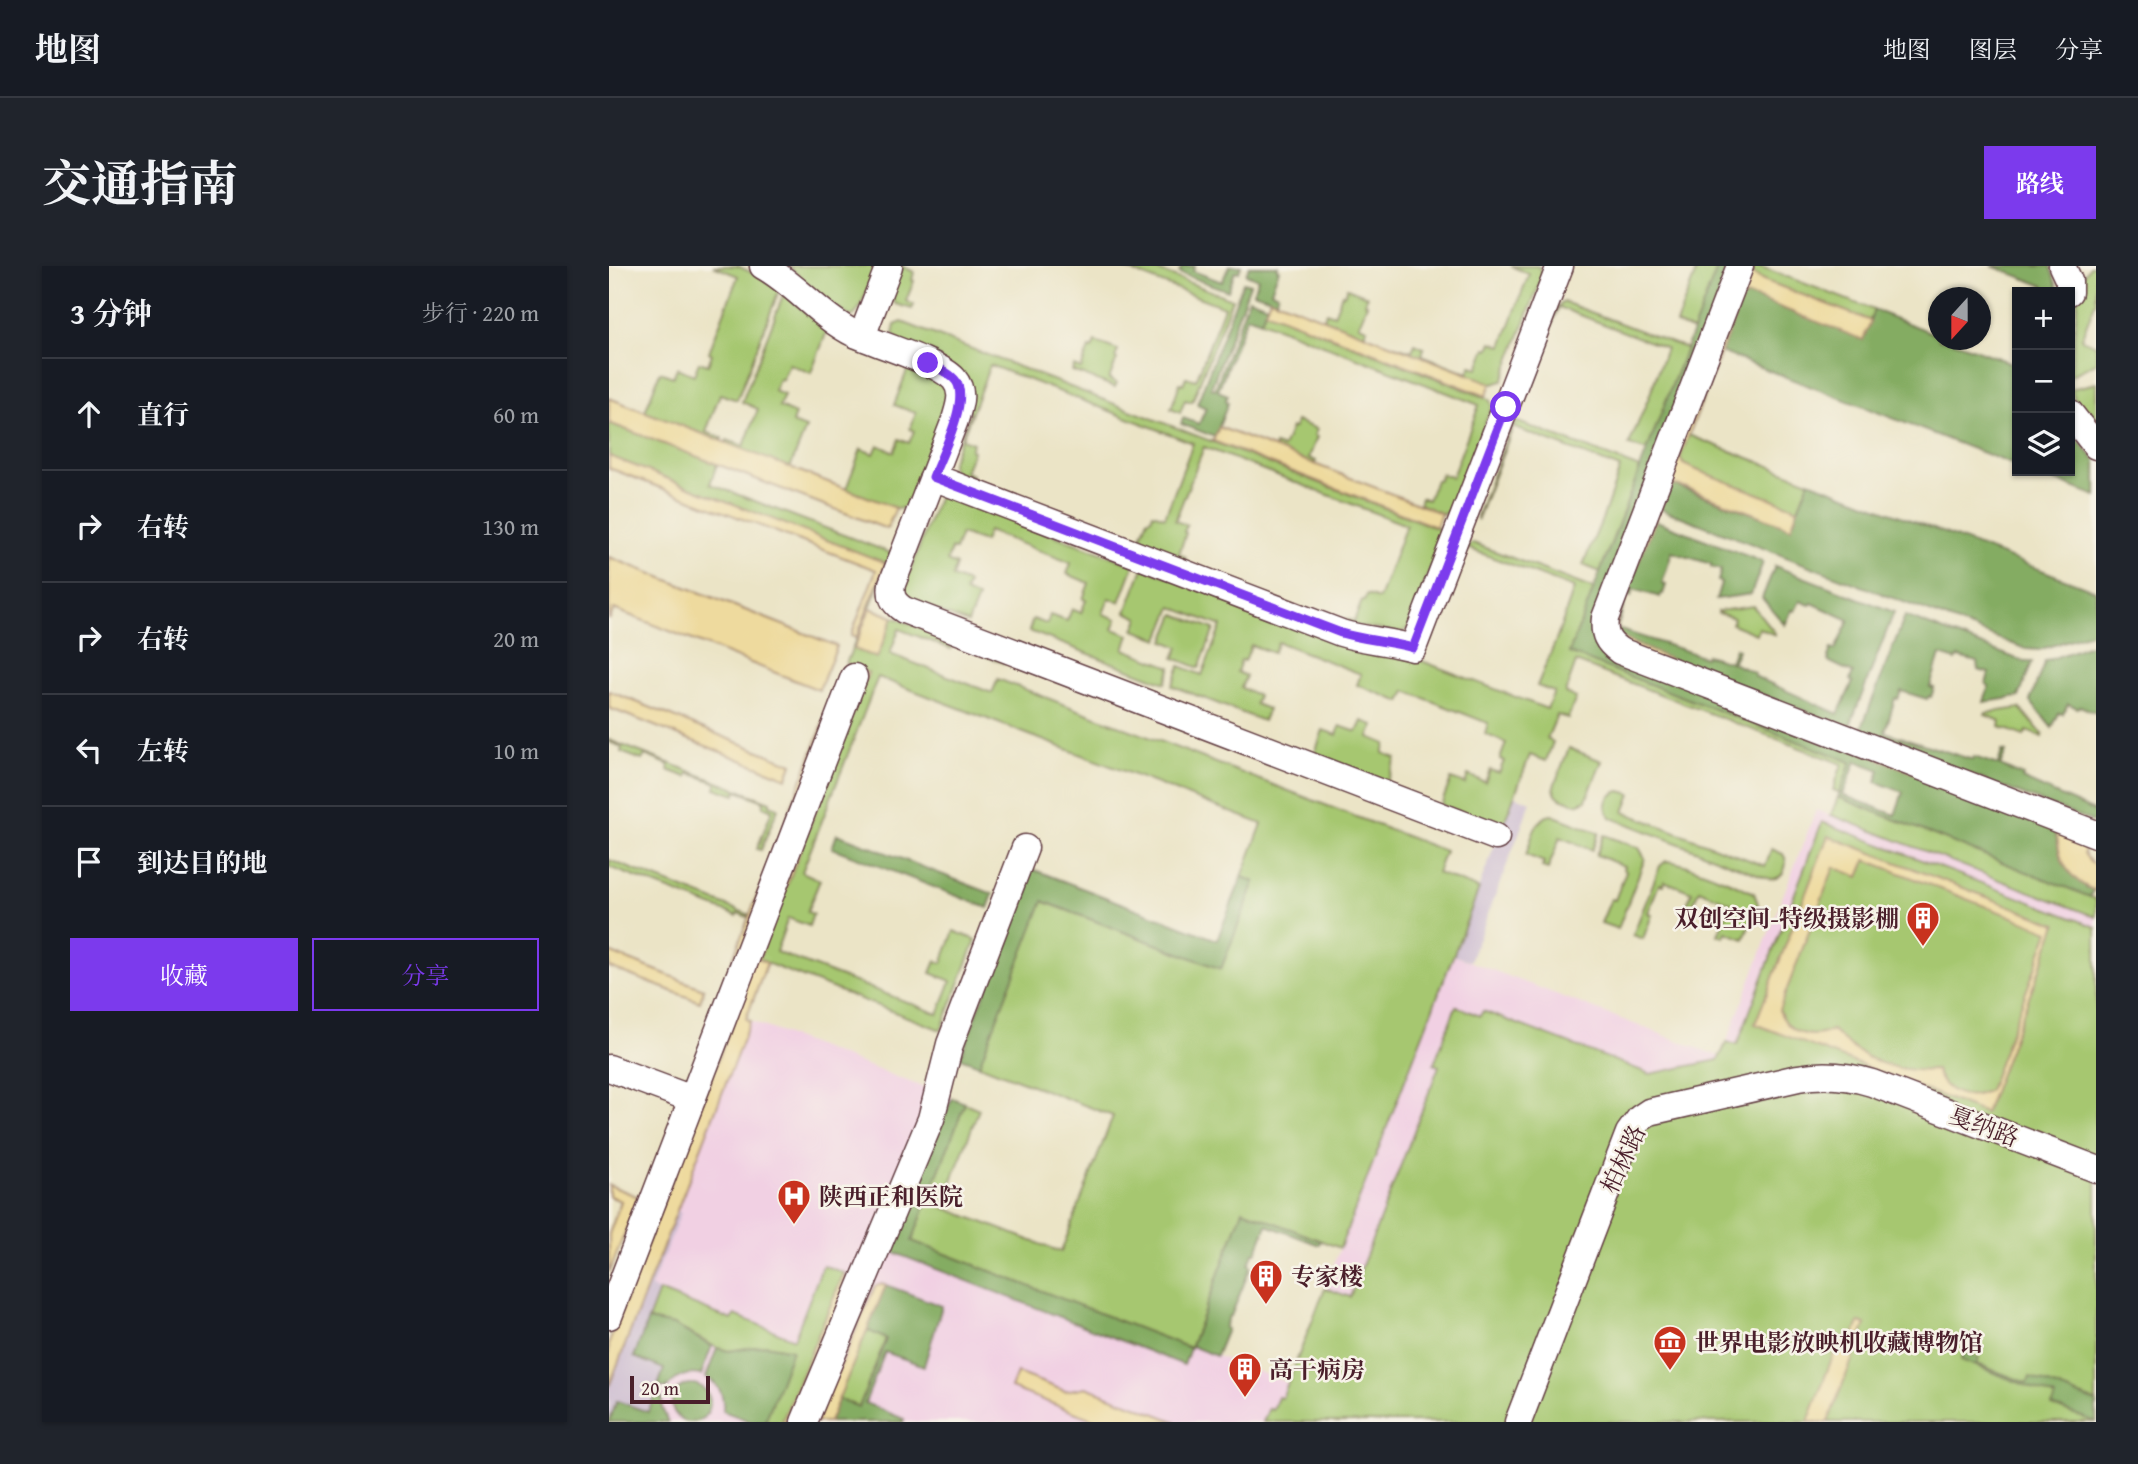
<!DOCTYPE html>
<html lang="zh">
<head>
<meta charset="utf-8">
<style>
	:root { --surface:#171b24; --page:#20242c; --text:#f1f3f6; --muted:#9ea1a6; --line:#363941; --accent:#7c3aed }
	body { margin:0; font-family:"Gentium Book Plus","Noto Serif SC",serif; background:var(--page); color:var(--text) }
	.controls { position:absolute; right:21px; top:21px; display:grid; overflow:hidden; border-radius:0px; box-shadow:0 2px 5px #0004 }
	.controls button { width:63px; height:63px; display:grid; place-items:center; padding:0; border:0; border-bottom:2px solid var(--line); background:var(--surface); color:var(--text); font:35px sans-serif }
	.compass { position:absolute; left:1319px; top:21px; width:63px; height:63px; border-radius:50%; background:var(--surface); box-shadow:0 2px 5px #0004; rotate:201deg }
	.scale { position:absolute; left:21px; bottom:18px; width:80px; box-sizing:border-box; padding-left:7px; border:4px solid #4a1f2b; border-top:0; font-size:19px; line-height:24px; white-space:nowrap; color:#4a1f2b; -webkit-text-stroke:5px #f7f3e8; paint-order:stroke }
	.stop { position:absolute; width:21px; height:21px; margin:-16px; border:5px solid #7c3aed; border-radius:50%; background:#fff }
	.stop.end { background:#7c3aed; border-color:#fff; box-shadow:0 2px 7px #0008 }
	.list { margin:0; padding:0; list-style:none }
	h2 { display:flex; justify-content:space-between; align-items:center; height:91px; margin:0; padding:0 28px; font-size:30px }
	h2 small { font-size:23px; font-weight:400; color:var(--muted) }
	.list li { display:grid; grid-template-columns:46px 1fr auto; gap:21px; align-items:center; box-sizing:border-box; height:112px; padding:0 28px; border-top:2px solid var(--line) }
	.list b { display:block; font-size:26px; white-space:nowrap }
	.list em { font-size:23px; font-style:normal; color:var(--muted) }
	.actions { display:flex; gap:14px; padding:21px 28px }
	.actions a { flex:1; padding:16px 0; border:2px solid var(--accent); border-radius:0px; text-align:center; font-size:24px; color:var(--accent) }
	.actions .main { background:var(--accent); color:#fff }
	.icon { flex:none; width:38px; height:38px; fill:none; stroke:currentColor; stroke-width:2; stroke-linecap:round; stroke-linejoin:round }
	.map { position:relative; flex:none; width:1487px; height:1156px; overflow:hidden; border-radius:0px }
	header { display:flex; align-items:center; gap:42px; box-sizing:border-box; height:98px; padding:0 35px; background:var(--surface); border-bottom:2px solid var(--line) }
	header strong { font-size:33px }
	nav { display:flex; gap:38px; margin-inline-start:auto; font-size:24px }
	.intro { display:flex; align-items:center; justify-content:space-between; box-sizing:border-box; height:168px; padding:0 42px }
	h1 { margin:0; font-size:49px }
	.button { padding:18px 32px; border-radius:0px; background:var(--accent); color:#fff; font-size:24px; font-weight:700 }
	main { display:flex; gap:42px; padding:0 42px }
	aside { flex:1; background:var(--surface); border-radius:0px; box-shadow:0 2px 5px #0004 }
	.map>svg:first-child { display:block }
	.built { fill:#f1d0e3 }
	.industrial { fill:#cebed1 }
	.green { fill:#a6c76f; stroke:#78734d; stroke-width:2 }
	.forest { fill:#84ac62; stroke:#676646; stroke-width:2; fill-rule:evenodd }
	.sand { fill:#eeda9e; stroke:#9c7c64; stroke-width:2; fill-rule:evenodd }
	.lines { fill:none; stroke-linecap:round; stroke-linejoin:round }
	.minor-casing { stroke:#623d42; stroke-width:29 }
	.minor { stroke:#fff; stroke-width:26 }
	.route { stroke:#7c3aed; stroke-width:9 }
	.labels { text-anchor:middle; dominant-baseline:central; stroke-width:5; stroke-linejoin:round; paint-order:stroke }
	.poi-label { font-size:24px; font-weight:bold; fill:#4a1f2b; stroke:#f7f3e8; text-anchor:start }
	.street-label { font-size:24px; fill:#4a1f2b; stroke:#f7f3e8 }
</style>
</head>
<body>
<header>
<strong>地图</strong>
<nav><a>地图</a><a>图层</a><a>分享</a></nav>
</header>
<div class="intro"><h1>交通指南</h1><a class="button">路线</a></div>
<main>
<aside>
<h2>3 分钟<small>步行 · 220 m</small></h2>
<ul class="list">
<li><svg class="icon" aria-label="ahead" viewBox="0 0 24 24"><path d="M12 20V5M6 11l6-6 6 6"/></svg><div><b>直行</b></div><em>60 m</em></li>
<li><svg class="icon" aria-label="right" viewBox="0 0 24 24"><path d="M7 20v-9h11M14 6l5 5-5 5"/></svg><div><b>右转</b></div><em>130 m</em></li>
<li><svg class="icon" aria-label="right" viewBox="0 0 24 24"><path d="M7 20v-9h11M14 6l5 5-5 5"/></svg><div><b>右转</b></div><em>20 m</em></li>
<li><svg class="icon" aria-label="left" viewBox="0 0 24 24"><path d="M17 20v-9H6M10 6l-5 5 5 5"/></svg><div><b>左转</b></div><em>10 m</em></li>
<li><svg class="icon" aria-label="arrive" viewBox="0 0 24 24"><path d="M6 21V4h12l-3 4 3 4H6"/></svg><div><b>到达目的地</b></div></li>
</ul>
<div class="actions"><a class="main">收藏</a><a>分享</a></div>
</aside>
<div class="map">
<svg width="1487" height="1156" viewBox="0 0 1487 1156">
	<rect width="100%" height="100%" fill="#f7f3e8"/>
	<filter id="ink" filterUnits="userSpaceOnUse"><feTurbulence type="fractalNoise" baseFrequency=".0143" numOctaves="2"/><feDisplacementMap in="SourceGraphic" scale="14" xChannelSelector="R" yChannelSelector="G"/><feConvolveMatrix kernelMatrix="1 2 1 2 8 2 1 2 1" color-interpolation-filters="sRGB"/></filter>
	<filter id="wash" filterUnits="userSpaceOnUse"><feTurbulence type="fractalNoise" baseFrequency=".00686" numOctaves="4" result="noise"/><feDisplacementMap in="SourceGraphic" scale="28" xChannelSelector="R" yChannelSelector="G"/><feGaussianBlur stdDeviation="1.57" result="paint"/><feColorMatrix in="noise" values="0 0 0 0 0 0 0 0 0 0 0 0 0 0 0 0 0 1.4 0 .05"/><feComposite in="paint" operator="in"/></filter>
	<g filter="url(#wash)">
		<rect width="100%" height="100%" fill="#ebe4c6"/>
		<polygon class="built" points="1229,531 1487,633 1487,1156 0,1156 0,1121 141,755 356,837 303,975 582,1082 582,1080 679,1117 844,689 1112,791 1207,544 1222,549"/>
		<g class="industrial">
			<polygon points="905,529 922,536 861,695 844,689"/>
			<polygon points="68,945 72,947 42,1021 50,1025 25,1090 56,1103 39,1147 0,1155 0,1121"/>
		</g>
		<g class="green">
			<polygon points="104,0 129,0 152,11 170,24 128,134 111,128 97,166 113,172 112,175 36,146 51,106 64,111 68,102 85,109 90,96 99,99 103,88 100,86 129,10"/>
			<path d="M 181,0 L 267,0 C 263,9 252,47 244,50 C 235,53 186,8 181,0 Z"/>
			<polygon points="293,0 305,6 303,14 305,15 297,35 305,39 303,43 287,38 282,31"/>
			<polygon points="509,0 537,0 623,33 583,136 576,134 571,147 562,143 571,117 574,118 577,111 587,114 615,41"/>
			<polygon points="902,0 929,0 934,9 893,115 884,118 779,78 803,85 806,78 815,82 813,89 859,107 862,100 869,102 877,82 880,83 883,76 893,80 920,8"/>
			<polygon points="1089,0 1109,0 1084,65 1067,58"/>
			<polygon points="1142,0 1150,0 1265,44 1262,55 1157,15 1146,10"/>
			<polygon points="1481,0 1487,0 1487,35 1472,73 1487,79 1487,97 1461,110 1470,16"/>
			<polygon points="738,22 758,30 756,37 758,38 750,59 758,62 755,68 715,53 717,46 725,49 733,28 735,29"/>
			<polygon points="175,27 218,65 202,107 180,98 173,114 170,113 165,125 175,129 170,141 186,148 183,157 197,162 181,202 117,177 118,174 135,180 149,143 133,136"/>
			<polygon points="955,36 1077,82 1038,185 1020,179 1040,131 1057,82 950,41 914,135 914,129 948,41"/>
			<polygon points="656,45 880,133 883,139 843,244 834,248 810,238 812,231 819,234 827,214 830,214 832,208 843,211 870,139 652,55"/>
			<polygon points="293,56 830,263 833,271 799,362 792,367 735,358 737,353 745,355 753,335 755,335 758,329 770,333 797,259 595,181 566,255 578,259 575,266 577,267 570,288 577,291 575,296 521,276 523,270 531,273 539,253 542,253 544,247 556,251 584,177 381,99 353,173 364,177 361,184 364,185 356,206 363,209 361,214 344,206 342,198 361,146 284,68 286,59"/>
			<polygon points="486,76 509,84 506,92 508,93 500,113 508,117 506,121 463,105 465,100 472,103 480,82 483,83"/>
			<polygon points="299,102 328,115 337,123 340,134 301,237 298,241 289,243 237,223 252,183 265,188 269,179 285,186 290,173 300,177 305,165 301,163 307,147 285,139"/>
			<polygon points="1487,117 1487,165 1469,142 1462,123"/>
			<polygon points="687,155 708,163 705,170 708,171 700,192 707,195 706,198 665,183 666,179 674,182 682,162 685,162"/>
			<polygon points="909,156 1031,202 991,306 974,299 994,251 1011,202 904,161 868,255 868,250 902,161"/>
			<polygon points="0,157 108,198 101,218 282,287 245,383 268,392 284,351 396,394 395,397 344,378 342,383 290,363 281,388 383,427 389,413 836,585 828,607 870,623 731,982 634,945 581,1082 303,975 356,837 370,843 333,941 452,986 504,850 370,799 433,635 612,703 645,615 633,611 653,558 269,411 193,606 211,614 198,646 204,648 200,660 179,652 167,686 329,748 342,715 322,707 327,695 333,697 345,665 367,674 332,764 149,694 259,407 237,398 277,297 0,190"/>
			<polygon points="1077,168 1200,215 1189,243 1076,200 1070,192"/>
			<polygon points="334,228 525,299 511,336 500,332 494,348 508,353 504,363 520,369 515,383 562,401 556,417 420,365 424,353 438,358 441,349 458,355 463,343 472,347 477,334 474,333 480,317 458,308 462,297 379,265 375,276 352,268 346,284 342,283 338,295 347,299 343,311 359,317 356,326 369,332 359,357 299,334 294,324 329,232"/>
			<polygon points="864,277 985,323 960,387 1242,496 1231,527 1224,524 1233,498 967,396 956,427 967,432 959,452 948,449 938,473 944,476 937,495 921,489 893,562 832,539 842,513 856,518 859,509 876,516 881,504 890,507 895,495 891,493 897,477 876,468 879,457 797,425 792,436 748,419 752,408 669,376 664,387 642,379 636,395 632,394 628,406 637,410 632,422 649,429 646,438 659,443 654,455 563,420 571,400 593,409 612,360 563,341 550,373 525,364 530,352 517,346 534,302 800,390 938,443 945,426 928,420 948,372 965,322 858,282 822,375 822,370 856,281"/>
			<polygon points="1144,340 1166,367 1166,369 1150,362 1147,368 1123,358 1125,352 1109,347 1109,345"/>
			<polygon points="566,348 605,363 590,402 565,392 570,381 555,375"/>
			<polygon points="1411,442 1434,469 1433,471 1418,465 1415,470 1391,461 1392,455 1376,449 1377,447"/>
			<polygon points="753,455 765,459 760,471 777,478 774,487 787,492 777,518 705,490 714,464 728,469 731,460 748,466"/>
			<polygon points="0,474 161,536 161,539 169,542 152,584 148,583 163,544 154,540 155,535 128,525 126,529 106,522 108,517 80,507 78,511 59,504 60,499 36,489 33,494 12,486 13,481 0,476"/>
			<polygon points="960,482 993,495 977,534 968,538 951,532 946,527 945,520"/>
			<path d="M 1011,525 L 1022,528 L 1015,546 L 1156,600 L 1163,583 L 1174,588 L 1177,594 C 1177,604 1173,613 1161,613 L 1003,552 C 993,543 998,528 1011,525 Z"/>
			<polygon points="1229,531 1487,633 1487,651 1222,549"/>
			<path d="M 943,549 L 990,567 L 983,584 L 951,571 L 939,603 L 933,601 L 935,596 L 917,589 C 922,575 926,550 943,549 Z"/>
			<polygon points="1213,556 1487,661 1487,1156 654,1156 660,1142 664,1144 669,1131 673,1132 716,1022 741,1031 830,800 825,798 847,740 871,750 874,745 1041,808 1109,794 1118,776 1128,779"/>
			<polygon points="995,569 1030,582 1036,592 1009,663 992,657 1002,633 1006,634 1017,605 1014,603 1015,600 987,589"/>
			<polygon points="0,594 139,648 138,651 129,647 128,650 0,601"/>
			<path d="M 1057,595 C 1072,595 1129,619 1145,627 L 1149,638 L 1135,673 L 1117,666 L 1115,671 L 1109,669 L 1122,637 L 1090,624 L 1082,643 L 1077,641 L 1083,626 L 1055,615 L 1054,619 L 1050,618 L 1039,647 L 1043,649 L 1034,673 L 1024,669 L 1051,600 Z"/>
			<polygon points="214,999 235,1007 173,1156 156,1156 183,1084 157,1079 120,1085 108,1082 65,1059 39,1054 50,1025 123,1054 126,1049 185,1073"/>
			<polygon points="258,1064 277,1072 250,1141 229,1133"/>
		</g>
		<g class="forest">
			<polygon points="573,0 586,0 584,5 613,16 620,0 632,0 630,6 626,5 619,25 570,7"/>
			<polygon points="640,0 669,0 668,3 670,4 662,25 669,28 667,34 644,26 649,13 637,8"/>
			<path d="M 1109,0 L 1121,0 L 985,361 L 1446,564 L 1451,588 L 1477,621 L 1484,624 L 1481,631 L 1229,531 L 1242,496 L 960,387 ZM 1247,495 L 1271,504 L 1267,516 L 1294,526 L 1286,549 L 1234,529 Z"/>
			<polygon points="1383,0 1441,0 1450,26 1434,26 1435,20"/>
			<polygon points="634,16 641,18 602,122 606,123 640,32 658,39 652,55 638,50 609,125 619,129 616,136 619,137 606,171 572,158 574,152 590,158 597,142 588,138"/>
			<polygon points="1141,30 1254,73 1265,44 1329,69 1330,74 1341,74 1408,99 1408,200 1109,85 1133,32"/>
			<polygon points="1461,165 1487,195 1487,230 1422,205 1461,205"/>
			<polygon points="1200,215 1487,325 1487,365 1430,384 1417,383 1049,242 1058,223 1066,219 1182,262"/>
			<polygon points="1045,254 1154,296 1142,328 1107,333 1112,317 1109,315 1112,304 1102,301 1102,298 1063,286 1053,318 1057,319 1054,328 1052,328 1051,331 1024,323 1022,330 1018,329 1008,363 1096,391 1097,389 1121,396 1126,382 1129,384 1123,397 1146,407 1145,410 1229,448 1244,416 1241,414 1244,407 1219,395 1220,392 1219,391 1222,383 1226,384 1240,354 1203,337 1201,339 1191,335 1186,345 1183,344 1176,359 1153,332 1166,300 1285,346 1240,462 1012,374 1005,364"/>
			<polygon points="1296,350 1416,396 1423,396 1410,431 1375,436 1380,420 1377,418 1380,407 1369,404 1368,396 1349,391 1347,394 1331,389 1321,421 1325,422 1322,431 1320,430 1318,433 1292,425 1289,433 1286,432 1276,466 1364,494 1365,491 1389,499 1393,485 1397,486 1391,500 1414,510 1413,513 1487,546 1487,557 1251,466"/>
			<polygon points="1487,377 1487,447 1471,440 1469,442 1459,438 1454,448 1450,447 1443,462 1421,435 1436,395"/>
			<polygon points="228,568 384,628 379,642 223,582"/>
			<polygon points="423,603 608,674 633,611 646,616 612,703 434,635 370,799 351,792"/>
			<polygon points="343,832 356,837 303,975 581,1082 575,1099 286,987 282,976"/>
			<polygon points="634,944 712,975 710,979 658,959 647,987 644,987 640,998 642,1000 622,1050 620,1050 615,1062 618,1063 607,1090 582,1080"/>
			<polygon points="277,1019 333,1040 315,1100 276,1086 256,1137 295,1153 294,1156 220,1156 229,1133 250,1141 277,1073 258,1064"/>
			<path d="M 39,1054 L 65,1059 L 103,1080 L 92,1109 C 76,1106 67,1111 57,1123 L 49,1120 L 55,1103 L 25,1091 Z"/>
			<path d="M 157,1079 L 183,1084 L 156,1156 L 143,1156 L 114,1145 C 115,1129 111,1119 97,1111 L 108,1082 L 120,1085 Z"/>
			<polygon points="1355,1086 1370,1092 1368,1098 1418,1117 1421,1111 1487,1136 1487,1156 1443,1140 1446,1131 1352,1094"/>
			<circle cx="82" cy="1137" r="19"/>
			<polygon points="46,1129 53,1132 53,1142 59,1156 0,1156 8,1135 39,1146"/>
		</g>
		<g class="sand">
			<path d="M 1142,2 L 1146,10 L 1157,15 L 1262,55 L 1254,74 L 1150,33 L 1139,30 L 1133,32 L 1071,192 L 1074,198 L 1085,203 L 1189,243 L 1182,262 L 1078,222 L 1066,219 L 1060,221 L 1008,349 L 1008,370 L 1480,578 L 1476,581 L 1475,587 L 1481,596 L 1487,600 L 1487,625 C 1470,619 1456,606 1451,588 C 1449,580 1449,572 1446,564 L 989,379 Z"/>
			<polygon points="661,32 882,117 877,130 656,45"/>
			<polygon points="0,132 287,242 278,263 0,157"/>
			<polygon points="610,161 832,247 827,261 604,175"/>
			<polygon points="0,190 277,297 247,372 242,370 267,304 0,202"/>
			<polygon points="0,291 228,380 210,424 5,343 0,354"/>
			<polygon points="261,342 284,351 268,392 245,383"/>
			<polygon points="237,398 259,407 150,693 158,697 137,753 141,755 0,1121 0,1077 125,752 103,747"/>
			<polygon points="0,425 183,498 178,512 0,442"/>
			<path d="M 1219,570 L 1448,658 L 1376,847 L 1146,758 ZM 1257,594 L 1440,665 L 1380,824 C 1358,836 1335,827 1327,804 C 1285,807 1252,794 1223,764 C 1201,775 1179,767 1170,744 L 1225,601 L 1250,611 Z"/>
			<polygon points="0,686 95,723 91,736 0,701"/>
			<polygon points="0,919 30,931 0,1007 0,968 12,935 0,930"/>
			<polygon points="235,1007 239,1013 240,1020 183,1156 173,1156"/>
			<polygon points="273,1018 277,1019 220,1156 207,1156 266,1020"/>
			<polygon points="1250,1056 1257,1058 1219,1156 1199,1156 1231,1071 1243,1075"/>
			<polygon points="408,1107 456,1125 477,1121 568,1156 491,1156 402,1122"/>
		</g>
	</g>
	<g filter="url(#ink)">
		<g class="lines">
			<defs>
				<g id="minor">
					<path d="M 154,0 C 188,19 211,51 246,68 C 270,79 330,96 345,113 C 356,126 350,140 346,154 L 283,318 C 281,330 284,337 295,344 L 887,571"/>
					<path d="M 1131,0 L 996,352 C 994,368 998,376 1011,385 L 1487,568"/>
					<polyline points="1453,0 1460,15 1460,26"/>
					<polyline points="253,70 280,0"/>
					<polyline points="1461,147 1487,180"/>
					<path d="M 324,211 L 732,367 C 755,374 780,375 804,382 L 951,0"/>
					<polyline points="0,802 83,833"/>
					<polyline points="0,1050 245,411"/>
					<polyline points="195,1156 322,853 341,778 416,582"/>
					<path d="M 909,1156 L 1020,867 L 1031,852 L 1040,846 L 1189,812 C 1215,807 1238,809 1263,817 L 1487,903"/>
				</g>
			</defs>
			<use href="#minor" class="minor-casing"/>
			<use href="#minor" class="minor"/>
		</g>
	</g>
	<g class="lines" filter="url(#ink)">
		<path class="route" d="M 319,97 C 329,102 341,107 347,115 C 361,135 332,190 324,211 L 732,367 C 755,374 780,375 804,382 L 897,141"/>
	</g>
	<defs>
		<symbol id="building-pin" viewBox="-11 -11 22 30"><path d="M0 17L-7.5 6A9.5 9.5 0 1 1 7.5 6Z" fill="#c8321e" stroke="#f7f3e8"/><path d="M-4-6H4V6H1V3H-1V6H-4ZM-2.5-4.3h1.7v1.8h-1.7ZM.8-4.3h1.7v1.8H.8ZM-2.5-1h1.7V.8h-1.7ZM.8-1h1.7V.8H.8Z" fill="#fff"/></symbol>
		<symbol id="hospital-pin" viewBox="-11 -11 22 30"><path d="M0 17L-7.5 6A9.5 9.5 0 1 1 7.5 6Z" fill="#c8321e" stroke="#f7f3e8"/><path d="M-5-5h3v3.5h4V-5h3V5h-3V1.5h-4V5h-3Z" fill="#fff"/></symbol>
		<symbol id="museum-pin" viewBox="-11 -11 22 30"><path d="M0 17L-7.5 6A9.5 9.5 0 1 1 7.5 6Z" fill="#c8321e" stroke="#f7f3e8"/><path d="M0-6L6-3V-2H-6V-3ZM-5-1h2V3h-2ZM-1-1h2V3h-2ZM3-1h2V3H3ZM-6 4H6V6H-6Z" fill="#fff"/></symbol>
	</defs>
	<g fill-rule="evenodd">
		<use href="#building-pin" x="1295" y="633" width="38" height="52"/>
		<use href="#hospital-pin" x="166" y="911" width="38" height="52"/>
		<use href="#building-pin" x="638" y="991" width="38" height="52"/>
		<use href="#museum-pin" x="1042" y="1057" width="38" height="52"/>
		<use href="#building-pin" x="617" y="1084" width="38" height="52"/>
	</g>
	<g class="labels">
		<g class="poi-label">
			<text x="1290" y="652" text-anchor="end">双创空间-特级摄影棚</text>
			<text x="210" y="930">陕西正和医院</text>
			<text x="682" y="1010">专家楼</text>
			<text x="1086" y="1076">世界电影放映机收藏博物馆</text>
			<text x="660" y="1103">高干病房</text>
		</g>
		<g class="street-label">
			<text transform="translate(1375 860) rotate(21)">戛纳路</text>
			<text transform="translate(1014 893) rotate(-65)">柏林路</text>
		</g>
	</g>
</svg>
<div class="controls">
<button>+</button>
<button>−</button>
<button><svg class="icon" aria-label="layers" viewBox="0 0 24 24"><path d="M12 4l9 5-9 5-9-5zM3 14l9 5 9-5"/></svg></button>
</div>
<svg class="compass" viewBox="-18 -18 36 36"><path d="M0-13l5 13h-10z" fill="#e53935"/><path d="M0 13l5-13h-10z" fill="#9ea1a6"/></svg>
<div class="scale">20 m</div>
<div class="stop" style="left:897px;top:141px"></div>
<div class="stop end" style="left:319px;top:97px"></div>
</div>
</main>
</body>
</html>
